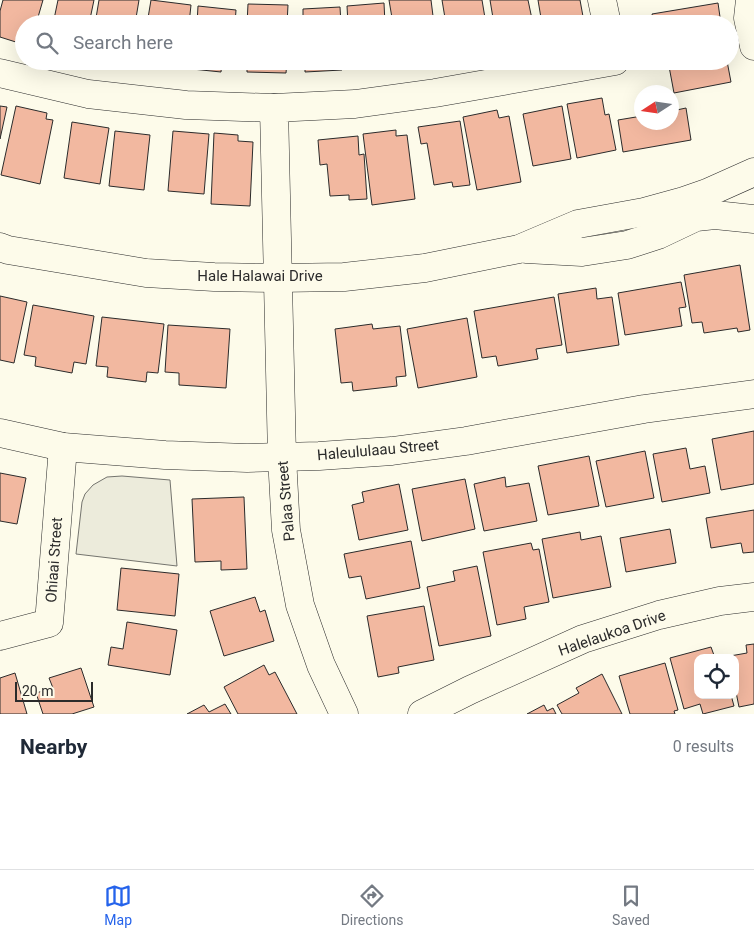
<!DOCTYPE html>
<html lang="en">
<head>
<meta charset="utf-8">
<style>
	:root { --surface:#fff; --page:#f2f2f3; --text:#1f2937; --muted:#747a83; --line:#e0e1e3; --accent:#2563eb }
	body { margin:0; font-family:Roboto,sans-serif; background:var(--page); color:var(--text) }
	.controls { position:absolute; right:15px; bottom:15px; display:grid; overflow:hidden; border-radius:10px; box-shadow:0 5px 20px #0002 }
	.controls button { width:45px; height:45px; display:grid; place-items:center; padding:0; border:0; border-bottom:1px solid var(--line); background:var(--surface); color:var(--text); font:25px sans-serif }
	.compass { position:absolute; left:634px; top:85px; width:45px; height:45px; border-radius:50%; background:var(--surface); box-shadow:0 5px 20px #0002; rotate:258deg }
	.scale { position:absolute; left:15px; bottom:12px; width:78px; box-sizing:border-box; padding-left:5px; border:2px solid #2b2b2b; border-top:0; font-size:14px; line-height:18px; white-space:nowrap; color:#2b2b2b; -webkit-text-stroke:4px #fdfbea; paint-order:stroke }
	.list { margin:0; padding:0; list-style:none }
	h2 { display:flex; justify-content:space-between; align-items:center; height:65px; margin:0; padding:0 20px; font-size:21px }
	h2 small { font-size:16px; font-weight:400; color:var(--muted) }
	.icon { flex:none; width:28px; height:28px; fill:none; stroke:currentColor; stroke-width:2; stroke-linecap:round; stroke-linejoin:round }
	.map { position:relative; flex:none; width:754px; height:714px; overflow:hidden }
	.search { position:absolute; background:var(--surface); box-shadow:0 5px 20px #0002; left:15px; right:15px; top:15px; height:55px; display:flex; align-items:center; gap:12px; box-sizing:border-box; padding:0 18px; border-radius:28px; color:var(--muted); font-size:19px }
	.sheet { height:155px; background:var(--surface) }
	nav { display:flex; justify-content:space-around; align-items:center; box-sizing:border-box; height:70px; border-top:1px solid var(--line); background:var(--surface); font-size:14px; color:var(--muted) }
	nav a { display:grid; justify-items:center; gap:2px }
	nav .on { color:var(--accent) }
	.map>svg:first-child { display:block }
	.green { fill:#ecebdb; stroke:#74746e }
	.building { fill:#f2b8a0; stroke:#2b2b2b }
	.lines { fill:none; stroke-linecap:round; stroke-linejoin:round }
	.minor-casing { stroke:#2b2b2b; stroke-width:29 }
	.minor { stroke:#fdfbea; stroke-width:28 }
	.labels { text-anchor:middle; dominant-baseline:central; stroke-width:4; stroke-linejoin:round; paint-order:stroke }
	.street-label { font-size:15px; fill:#2b2b2b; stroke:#fdfbea }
</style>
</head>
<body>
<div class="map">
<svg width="754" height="714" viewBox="0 0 754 714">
	<rect width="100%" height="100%" fill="#fdfbea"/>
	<polygon class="green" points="122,476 170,480 177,566 76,554 82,502 85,494 93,485 107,477"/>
	<g class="building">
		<polygon points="3,0 43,0 36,24 24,24 24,28 19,43 0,37 0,11"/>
		<polygon points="58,0 94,0 89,24 53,24"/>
		<polygon points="99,0 139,0 135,24 95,24"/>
		<polygon points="151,0 191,5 189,24 147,24"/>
		<polygon points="389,0 431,0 434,24 393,24"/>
		<polygon points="442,0 482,0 486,24 446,24"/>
		<polygon points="490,0 528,0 533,24 494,24"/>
		<polygon points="538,0 580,0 584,22 574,24 542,24"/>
		<polygon points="384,3 385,24 348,24 347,6"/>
		<polygon points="718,3 721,24 654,24 652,14"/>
		<polygon points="248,4 288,5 287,24 247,24"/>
		<polygon points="198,6 236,10 235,24 197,24"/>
		<polygon points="340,7 341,24 303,24 303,9"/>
		<polygon points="193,61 222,61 221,72 192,69"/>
		<polygon points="247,61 287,61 286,73 247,72"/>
		<polygon points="305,61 342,61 342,70 305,72"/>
		<polygon points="351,61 378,61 379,67 352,69"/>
		<polygon points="668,61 727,61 731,82 674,93"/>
		<polygon points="602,98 605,115 609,114 616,150 577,158 567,104"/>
		<polygon points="0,106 7,107 0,139"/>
		<polygon points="16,106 47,113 46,119 53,120 40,184 1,175"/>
		<polygon points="562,106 571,159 533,166 523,114"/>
		<polygon points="686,108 691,140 623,152 618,120 642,116 642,122 672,122 672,111"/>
		<polygon points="497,110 499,118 509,116 521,182 477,190 463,117"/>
		<polygon points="460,121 470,185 453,187 452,182 434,185 427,143 421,144 418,127"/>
		<polygon points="72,122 109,128 100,184 64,178"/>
		<polygon points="396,130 396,136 407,135 415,199 372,205 363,134"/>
		<polygon points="115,131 150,135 144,190 109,186"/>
		<polygon points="173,131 209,134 204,194 168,191"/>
		<polygon points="214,133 238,135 238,141 253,142 250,206 211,204"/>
		<polygon points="358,136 359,155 364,154 367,199 349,200 349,195 330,196 327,164 320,165 318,140"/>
		<polygon points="740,265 750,330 738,332 737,328 704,333 702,322 692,323 684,275"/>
		<polygon points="681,282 686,307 679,308 682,326 625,335 618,293"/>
		<polygon points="596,288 597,299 612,297 619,345 567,353 558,294"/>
		<polygon points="0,296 27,302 14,363 0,360"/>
		<polygon points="554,297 562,345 536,349 538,359 498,366 496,356 482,358 474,311"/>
		<polygon points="33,305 94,316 86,364 74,362 72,373 35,366 36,357 24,355"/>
		<polygon points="102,317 164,324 158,373 147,372 146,382 107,377 108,367 96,366"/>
		<polygon points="467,318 477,377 418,388 407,329"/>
		<polygon points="372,324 373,329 400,326 406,376 396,377 397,386 353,391 352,382 341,383 335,329"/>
		<polygon points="168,325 230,329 226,388 179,385 179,373 165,372"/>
		<polygon points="754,431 754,484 721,490 712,439"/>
		<polygon points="686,448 690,469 705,466 710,493 662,502 653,454"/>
		<polygon points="645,451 654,498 606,507 596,461"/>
		<polygon points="589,456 599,506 548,515 538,466"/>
		<polygon points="0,473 26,478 17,524 0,521"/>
		<polygon points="505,477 506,487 529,483 537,521 484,531 474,484"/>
		<polygon points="465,479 475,529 422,541 412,489"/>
		<polygon points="399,484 408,530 359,540 352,505 364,502 362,492"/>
		<polygon points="244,497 247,569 221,570 221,561 195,562 192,499"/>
		<polygon points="754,510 754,552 743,553 741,543 711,548 706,518"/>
		<polygon points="670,529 676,563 626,572 620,538"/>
		<polygon points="580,532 581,540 601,536 611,587 553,598 542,539"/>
		<polygon points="411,541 420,588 366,599 361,576 349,578 344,554"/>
		<polygon points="531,543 533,550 539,549 549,602 524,607 526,619 497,625 483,552"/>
		<polygon points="477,566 491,636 439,646 427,587 455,581 453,571"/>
		<polygon points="121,568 179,574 175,616 117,610"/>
		<polygon points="255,597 260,612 265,610 274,641 224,656 210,611"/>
		<polygon points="424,606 434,660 398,667 399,673 378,677 367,616"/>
		<polygon points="127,622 177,630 170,675 108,665 111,647 123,649"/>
		<polygon points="754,644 754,704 739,707 735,687 735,658 730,658 730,656 747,653 746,645"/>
		<polygon points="711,647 715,658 698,658 698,695 731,695 734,706 703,714 700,704 684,709 670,658"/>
		<polygon points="665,663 678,710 674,711 675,714 630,714 619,676"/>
		<polygon points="264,665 269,675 275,672 297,714 238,714 224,687"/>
		<polygon points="81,668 94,707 72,714 43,714 36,693 53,688 49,678"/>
		<polygon points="15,673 27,714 0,714 0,678"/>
		<polygon points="602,674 622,714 562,714 557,705 579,693 576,688"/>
		<polygon points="225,704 231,714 187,714 204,705 209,712"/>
		<polygon points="544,705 547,711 553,708 556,714 527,714"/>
	</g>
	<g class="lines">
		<defs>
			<g id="minor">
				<polyline points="602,0 607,24"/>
				<polyline points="750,0 748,18 754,46"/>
				<polyline points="0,73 88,94 186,105 274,108"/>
				<polyline points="0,247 8,250 146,273 214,277 278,278 344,277 425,268 519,249 578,224 644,212 684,201 707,193 754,172"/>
				<polyline points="526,249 582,252 627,245 658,235 696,217 715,215 754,219"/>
				<polyline points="0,433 63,447 165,455 247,458 319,456 392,451 466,441 644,409 754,394"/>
				<polyline points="0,636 49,623 63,447"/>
				<polyline points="344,714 321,665 300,605 286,530 282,457 274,108 355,104 435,93 615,61"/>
				<polyline points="422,714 470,690 583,639 659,615 720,601 754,597"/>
			</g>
		</defs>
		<use href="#minor" class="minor-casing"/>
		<use href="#minor" class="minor"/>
	</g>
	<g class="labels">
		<g class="street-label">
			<text x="260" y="276">Hale Halawai Drive</text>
			<text transform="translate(378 450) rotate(-5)">Haleululaau Street</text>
			<text transform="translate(286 501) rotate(-95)">Palaa Street</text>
			<text transform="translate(54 560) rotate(-86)">Ohiaai Street</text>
			<text transform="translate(612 633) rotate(-19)">Halelaukoa Drive</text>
		</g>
	</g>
</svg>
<div class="controls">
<button><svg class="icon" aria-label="locate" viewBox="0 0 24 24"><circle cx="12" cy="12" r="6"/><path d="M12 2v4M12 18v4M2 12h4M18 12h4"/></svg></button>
</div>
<svg class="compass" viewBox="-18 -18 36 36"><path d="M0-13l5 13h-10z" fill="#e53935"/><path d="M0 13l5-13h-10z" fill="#747a83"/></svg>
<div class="scale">20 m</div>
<div class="search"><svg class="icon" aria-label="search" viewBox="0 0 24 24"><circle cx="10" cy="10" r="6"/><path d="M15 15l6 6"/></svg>Search here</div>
</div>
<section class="sheet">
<h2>Nearby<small>0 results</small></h2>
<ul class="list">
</ul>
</section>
<nav>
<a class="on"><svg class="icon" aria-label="map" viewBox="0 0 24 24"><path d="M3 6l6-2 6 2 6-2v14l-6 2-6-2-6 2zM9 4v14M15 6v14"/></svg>Map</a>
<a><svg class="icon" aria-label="directions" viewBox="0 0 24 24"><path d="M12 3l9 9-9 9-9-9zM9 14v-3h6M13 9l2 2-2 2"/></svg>Directions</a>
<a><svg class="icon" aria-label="saved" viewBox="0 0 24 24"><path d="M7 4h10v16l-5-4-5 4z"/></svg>Saved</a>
</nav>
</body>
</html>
